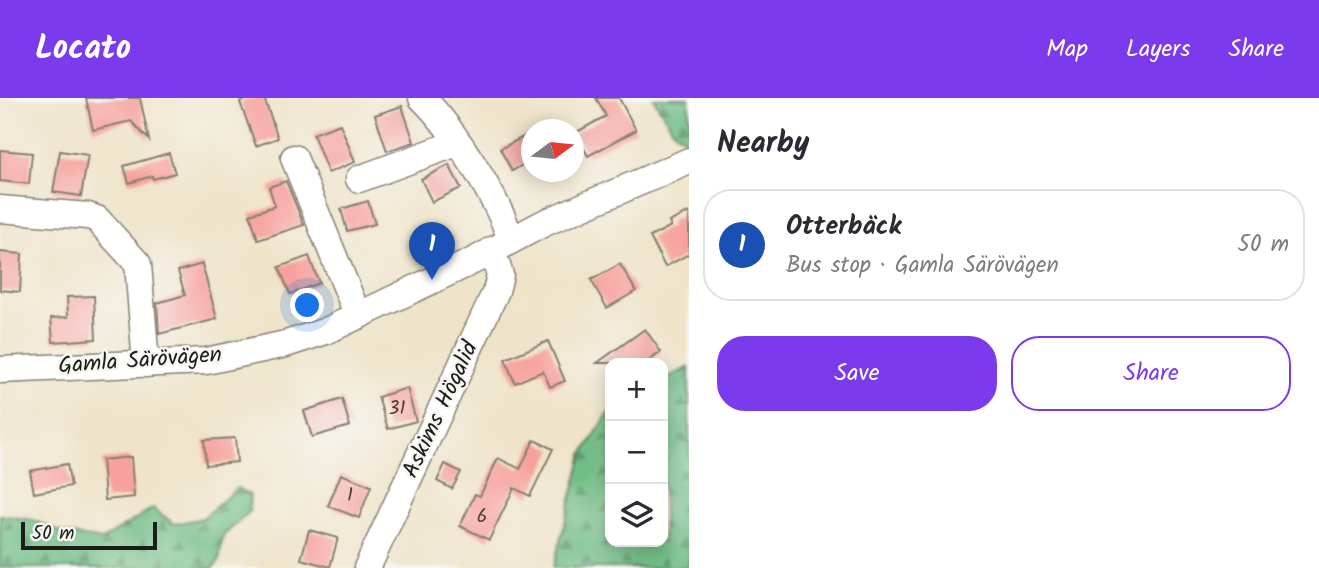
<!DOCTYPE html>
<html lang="en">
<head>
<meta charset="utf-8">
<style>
	:root { --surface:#fff; --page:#f2f2f3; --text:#2b2b33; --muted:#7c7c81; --line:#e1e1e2; --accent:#7c3aed }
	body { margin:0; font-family:Kalam,sans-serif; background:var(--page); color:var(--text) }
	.controls { position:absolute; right:21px; bottom:21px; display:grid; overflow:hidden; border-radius:14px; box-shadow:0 4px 18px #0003 }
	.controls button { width:63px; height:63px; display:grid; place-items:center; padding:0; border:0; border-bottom:2px solid var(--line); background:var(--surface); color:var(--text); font:35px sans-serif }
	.compass { position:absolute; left:521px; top:21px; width:63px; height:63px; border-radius:50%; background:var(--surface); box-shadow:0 4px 18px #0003; rotate:75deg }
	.scale { position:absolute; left:21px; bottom:18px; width:136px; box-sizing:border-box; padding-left:7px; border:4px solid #1c1c1c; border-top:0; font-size:19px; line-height:24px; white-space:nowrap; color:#1c1c1c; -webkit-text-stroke:5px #f6f6f2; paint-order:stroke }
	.you { position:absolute; left:308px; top:208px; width:24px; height:24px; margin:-18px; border:5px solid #fff; border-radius:50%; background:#1a73e8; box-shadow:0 0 0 10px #1a73e833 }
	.badge { display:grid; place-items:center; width:46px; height:46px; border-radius:50%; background:var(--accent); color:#fff; font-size:23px; font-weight:700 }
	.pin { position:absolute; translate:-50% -58px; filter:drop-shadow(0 2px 4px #0008) }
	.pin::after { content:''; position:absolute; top:37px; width:24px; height:21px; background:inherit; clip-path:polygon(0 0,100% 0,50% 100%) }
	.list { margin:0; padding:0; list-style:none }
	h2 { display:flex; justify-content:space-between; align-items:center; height:91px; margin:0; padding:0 28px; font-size:30px }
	h2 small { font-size:23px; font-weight:400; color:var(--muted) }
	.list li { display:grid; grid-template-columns:46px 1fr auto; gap:21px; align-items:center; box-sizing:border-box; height:112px; margin:0 14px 14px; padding:0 14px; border:2px solid var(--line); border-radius:28px }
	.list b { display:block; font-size:26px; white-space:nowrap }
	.list p { margin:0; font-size:23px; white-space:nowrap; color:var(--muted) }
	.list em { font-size:23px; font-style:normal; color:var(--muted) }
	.actions { display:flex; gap:14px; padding:21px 28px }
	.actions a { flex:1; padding:16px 0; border:2px solid var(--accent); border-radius:28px; text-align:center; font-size:24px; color:var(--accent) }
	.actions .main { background:var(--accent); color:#fff }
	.icon { flex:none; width:38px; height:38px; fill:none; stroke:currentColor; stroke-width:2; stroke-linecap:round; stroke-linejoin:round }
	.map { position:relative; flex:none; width:689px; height:470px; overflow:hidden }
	header { display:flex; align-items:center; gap:42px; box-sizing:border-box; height:98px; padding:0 35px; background:var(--accent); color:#fff }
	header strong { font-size:33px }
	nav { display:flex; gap:38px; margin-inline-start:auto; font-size:24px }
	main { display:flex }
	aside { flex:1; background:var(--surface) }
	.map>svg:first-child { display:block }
	.forest { fill:url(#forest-firs); stroke:#466c50; stroke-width:2 }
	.building { fill:#f7a19c }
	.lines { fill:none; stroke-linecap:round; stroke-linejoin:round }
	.minor-casing { stroke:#868072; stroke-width:29 }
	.minor { stroke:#fff; stroke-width:26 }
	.labels { text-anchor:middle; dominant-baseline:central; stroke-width:5; stroke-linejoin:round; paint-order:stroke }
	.number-label { font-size:19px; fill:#533d3c }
	.street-label { font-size:23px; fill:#1c1c1c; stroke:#f6f6f2 }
</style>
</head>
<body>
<header>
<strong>Locato</strong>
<nav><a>Map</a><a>Layers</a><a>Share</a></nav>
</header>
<main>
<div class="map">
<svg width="689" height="470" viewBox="0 0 689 470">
	<defs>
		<pattern id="forest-firs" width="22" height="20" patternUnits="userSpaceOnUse" patternTransform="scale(1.75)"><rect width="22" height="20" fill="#71bd85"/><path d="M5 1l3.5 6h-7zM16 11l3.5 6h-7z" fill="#5c996c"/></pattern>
	</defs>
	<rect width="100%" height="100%" fill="#f6f6f2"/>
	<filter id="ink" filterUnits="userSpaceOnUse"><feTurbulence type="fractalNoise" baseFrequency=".0143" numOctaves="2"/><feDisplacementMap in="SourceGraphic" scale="14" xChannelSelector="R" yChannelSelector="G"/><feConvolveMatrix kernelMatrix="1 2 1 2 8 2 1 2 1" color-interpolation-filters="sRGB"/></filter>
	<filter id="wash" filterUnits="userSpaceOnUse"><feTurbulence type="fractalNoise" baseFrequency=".00686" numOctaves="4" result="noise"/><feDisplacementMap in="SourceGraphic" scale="28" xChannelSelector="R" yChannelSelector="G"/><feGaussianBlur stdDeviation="1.57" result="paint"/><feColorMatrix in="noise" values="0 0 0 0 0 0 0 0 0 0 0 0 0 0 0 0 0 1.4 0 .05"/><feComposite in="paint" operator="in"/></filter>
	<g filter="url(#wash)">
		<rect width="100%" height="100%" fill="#efe4c9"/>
		<g class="forest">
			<polygon points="653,0 689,0 689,45 674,33"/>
			<polygon points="689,269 689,470 553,470 583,356 610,313 610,444 663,444 663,282"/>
			<polygon points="237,390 250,397 249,414 223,438 219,463 213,470 0,470 0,417 33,422 63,435 102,442 153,410 174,426 203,420"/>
		</g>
		<g id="blocks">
			<g class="building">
				<polygon points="86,0 140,0 149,42 131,23 93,32"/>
				<polygon points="251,0 264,0 278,40 256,48 240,4"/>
				<polygon points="596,0 619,0 636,32 588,58 575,35 606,18"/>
				<polygon points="402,8 414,44 387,53 375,17"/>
				<polygon points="340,26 355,64 328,75 313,36"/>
				<polygon points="531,35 531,62 512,73 500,51"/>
				<polygon points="0,52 32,55 29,86 0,83"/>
				<polygon points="60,53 88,57 81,98 53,94"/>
				<polygon points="169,55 175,75 153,81 152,78 129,85 124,68"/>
				<polygon points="449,67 461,90 432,104 421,81"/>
				<polygon points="286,83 304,127 258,142 250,116 275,108 269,89"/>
				<polygon points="368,103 375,126 347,133 341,111"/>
				<polygon points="689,114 689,156 665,169 650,139 671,128 669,124"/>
				<polygon points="0,154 22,156 20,194 0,192"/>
				<polygon points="309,158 319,185 290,196 279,169"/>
				<polygon points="202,166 217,221 159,236 157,205 185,197 178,173"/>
				<polygon points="620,166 636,193 607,210 591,182"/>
				<polygon points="94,198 96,241 53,244 51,220 68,219 67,199"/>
				<polygon points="645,231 661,254 646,265 597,265"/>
				<polygon points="548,243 565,283 550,289 543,273 515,285 505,261"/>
				<polygon points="407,290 416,323 388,331 378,299"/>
				<polygon points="342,301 350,328 312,339 304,313"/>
				<polygon points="235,340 237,364 206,367 204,342"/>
				<polygon points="534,342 553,351 530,398 514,390 489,442 460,428 475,396 480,398 498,360 520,371"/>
				<polygon points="131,359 134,399 105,402 102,362"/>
				<polygon points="67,366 71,388 34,395 30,373"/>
				<polygon points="445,366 461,374 452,391 437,383"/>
				<polygon points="341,376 371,388 359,420 328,408"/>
				<polygon points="309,432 338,440 330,469 301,461"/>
			</g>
		</g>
	</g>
	<g filter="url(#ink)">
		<use href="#blocks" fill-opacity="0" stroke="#868072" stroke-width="2"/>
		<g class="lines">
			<defs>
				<g id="minor">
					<path d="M 422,0 C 453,30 498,101 511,142"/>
					<polyline points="294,60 358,218"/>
					<polyline points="359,81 457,45"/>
					<polyline points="0,111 88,118 97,121 138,166 146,266"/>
					<polyline points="0,272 206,263 286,246 326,233 475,162 542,126 689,63"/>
					<polyline points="367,470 496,193 500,177 492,152"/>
				</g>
			</defs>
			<use href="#minor" class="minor-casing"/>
			<use href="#minor" class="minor"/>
		</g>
	</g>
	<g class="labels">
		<g class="number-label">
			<text x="397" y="311">31</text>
			<text x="350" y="398">1</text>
			<text x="482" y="419">6</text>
		</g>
		<g class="street-label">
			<text transform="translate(140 263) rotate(-4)">Gamla Särövägen</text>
			<text transform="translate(441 312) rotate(-65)">Askims Högalid</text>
		</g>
	</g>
</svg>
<div class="controls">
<button>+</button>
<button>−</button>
<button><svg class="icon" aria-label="layers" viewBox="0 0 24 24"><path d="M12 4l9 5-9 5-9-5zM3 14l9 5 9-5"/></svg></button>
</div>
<svg class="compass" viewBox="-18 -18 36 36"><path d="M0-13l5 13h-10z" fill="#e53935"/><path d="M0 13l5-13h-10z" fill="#7c7c81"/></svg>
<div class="scale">50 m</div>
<div class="you"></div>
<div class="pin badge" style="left:432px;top:182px;background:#1a4fb4">1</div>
</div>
<aside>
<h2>Nearby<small></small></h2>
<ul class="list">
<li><span class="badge" style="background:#1a4fb4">1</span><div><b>Otterbäck</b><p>Bus stop · Gamla Särövägen</p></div><em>50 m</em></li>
</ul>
<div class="actions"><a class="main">Save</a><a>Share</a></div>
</aside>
</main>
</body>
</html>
